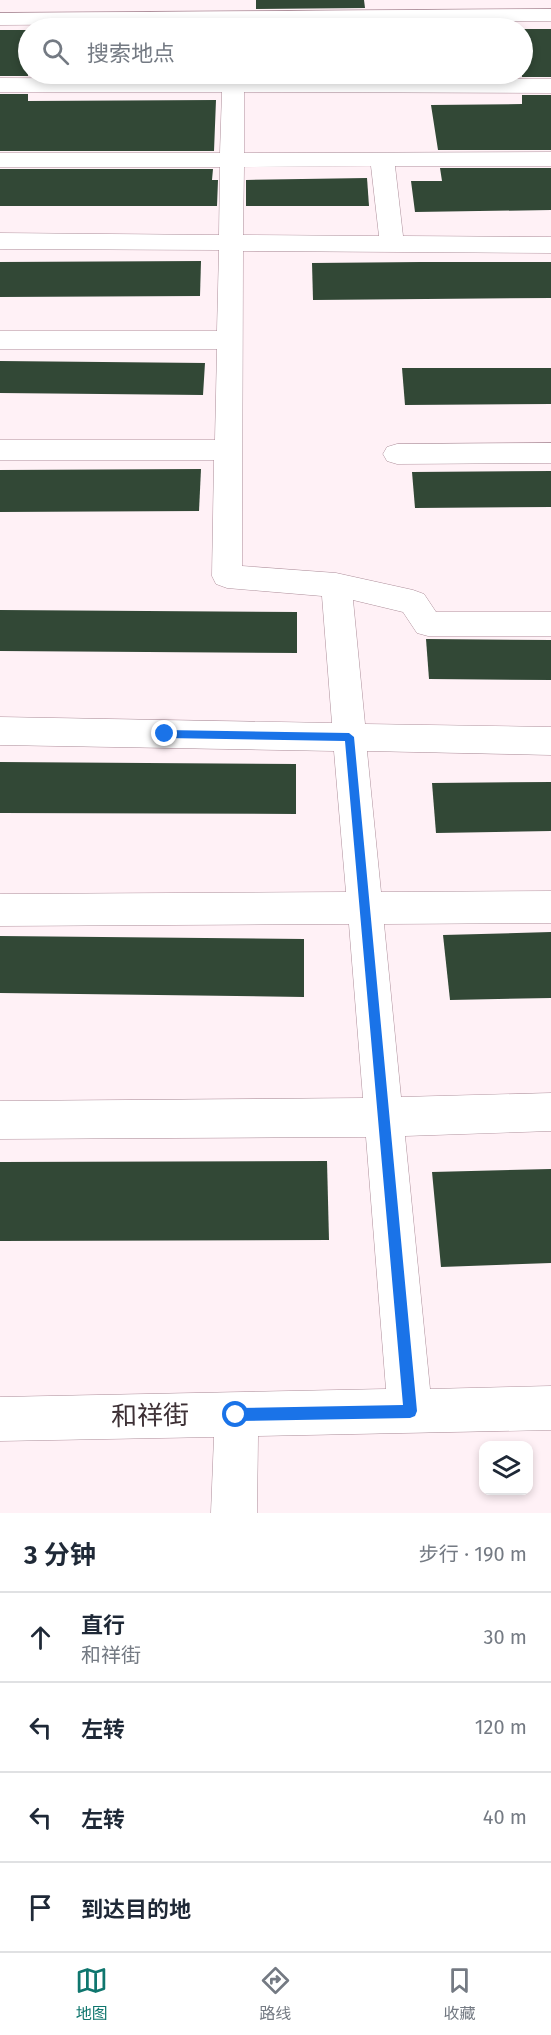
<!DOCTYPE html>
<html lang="zh">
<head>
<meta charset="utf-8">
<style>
	:root { --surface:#fff; --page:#f2f2f3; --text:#1f2937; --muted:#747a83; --line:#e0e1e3; --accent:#0f766e }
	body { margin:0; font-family:"Fira Sans","Noto Sans SC",sans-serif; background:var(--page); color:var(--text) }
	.controls { position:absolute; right:18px; bottom:18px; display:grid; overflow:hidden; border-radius:12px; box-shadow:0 3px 9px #0003 }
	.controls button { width:54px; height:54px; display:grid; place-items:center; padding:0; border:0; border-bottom:2px solid var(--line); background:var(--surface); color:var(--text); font:30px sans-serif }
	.stop { position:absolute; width:18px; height:18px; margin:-14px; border:4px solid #1a73e8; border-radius:50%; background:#fff }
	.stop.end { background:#1a73e8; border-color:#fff; box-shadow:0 2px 6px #0008 }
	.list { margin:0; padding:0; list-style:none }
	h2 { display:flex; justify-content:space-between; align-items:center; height:78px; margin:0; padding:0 24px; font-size:26px }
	h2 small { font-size:20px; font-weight:400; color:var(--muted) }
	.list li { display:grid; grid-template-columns:39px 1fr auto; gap:18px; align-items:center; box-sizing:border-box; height:90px; padding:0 24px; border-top:2px solid var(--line) }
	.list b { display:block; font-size:22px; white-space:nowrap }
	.list p { margin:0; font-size:20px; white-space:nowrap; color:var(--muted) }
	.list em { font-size:20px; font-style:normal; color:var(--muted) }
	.icon { flex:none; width:33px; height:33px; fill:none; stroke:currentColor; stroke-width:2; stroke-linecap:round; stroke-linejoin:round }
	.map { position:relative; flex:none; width:551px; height:1513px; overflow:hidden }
	.search { position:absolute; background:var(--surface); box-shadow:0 3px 9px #0003; left:18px; right:18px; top:18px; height:66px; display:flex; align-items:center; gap:15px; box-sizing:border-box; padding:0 21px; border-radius:33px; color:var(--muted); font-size:22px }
	.sheet { height:438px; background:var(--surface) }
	nav { display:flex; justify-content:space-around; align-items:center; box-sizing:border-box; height:84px; border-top:2px solid var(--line); background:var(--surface); font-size:16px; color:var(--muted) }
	nav a { display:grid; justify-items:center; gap:3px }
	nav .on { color:var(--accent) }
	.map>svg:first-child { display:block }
	.building { fill:#324836 }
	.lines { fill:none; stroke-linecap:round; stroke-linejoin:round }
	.minor-casing { stroke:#ae8f9b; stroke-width:1 }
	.minor { fill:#fff; fill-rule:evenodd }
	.route { fill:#1a73e8 }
	.labels { text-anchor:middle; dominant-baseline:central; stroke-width:6; stroke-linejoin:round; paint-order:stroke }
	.near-street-label { font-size:26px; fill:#3d3035; stroke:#fff }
</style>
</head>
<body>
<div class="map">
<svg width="551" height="1513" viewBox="0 0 551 1513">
	<rect width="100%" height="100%" fill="#fff1f6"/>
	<g class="building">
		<polygon points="256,0 364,0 365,8 256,9"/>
		<rect x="256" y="25" width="110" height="3"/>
		<rect x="522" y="29" width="29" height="48"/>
		<rect x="0" y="30" width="28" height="46"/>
		<polygon points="0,94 28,94 28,101 216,100 214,151 0,151"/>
		<polygon points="522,95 551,95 551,150 438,150 431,105 522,104"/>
		<polygon points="440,168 551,168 551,210 415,212 411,181 442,181"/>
		<polygon points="0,169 213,169 212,180 218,180 217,206 0,206"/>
		<polygon points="367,178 369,206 246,206 246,180"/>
		<polygon points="201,261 200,296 0,297 0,262"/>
		<polygon points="421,262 551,262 551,298 313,300 312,263"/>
		<polygon points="0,361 205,363 203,395 0,393"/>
		<polygon points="402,368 551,368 551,404 405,405"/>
		<polygon points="201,469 199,511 0,512 0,470"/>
		<polygon points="551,471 551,507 415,508 412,472"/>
		<polygon points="0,610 297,612 297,653 0,651"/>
		<polygon points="426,639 551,640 551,680 429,679"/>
		<polygon points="0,762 296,764 296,814 0,813"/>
		<polygon points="551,782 551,831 436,833 432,783"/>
		<polygon points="551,932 551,998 450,1000 443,935"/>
		<polygon points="0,936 304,939 304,997 0,993"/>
		<polygon points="327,1161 329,1240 0,1241 0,1162"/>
		<polygon points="551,1169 551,1263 441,1267 432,1172"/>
	</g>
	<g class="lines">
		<defs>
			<g id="minor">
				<polygon points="551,9 551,21 0,25 0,13"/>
				<path d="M 222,74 L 244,74 L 244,79 L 551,79 L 551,93 L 244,92 L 244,153 L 551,152 L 551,166 L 395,166 L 403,236 L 551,237 L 551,253 L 243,251 L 242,566 L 336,573 L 413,590 L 424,594 L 436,612 L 551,612 L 551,636 L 428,636 L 417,633 L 403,612 L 353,600 L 365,724 L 551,727 L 551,755 L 367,751 L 381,892 L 551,891 L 551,923 L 384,924 L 401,1097 L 551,1093 L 551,1131 L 405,1136 L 430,1389 L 551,1386 L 551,1430 L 258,1436 L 257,1513 L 211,1513 L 214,1437 L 0,1441 L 0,1397 L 386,1389 L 366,1137 L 0,1139 L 0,1101 L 363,1098 L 349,924 L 0,926 L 0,894 L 346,892 L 334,751 L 0,745 L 0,717 L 332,723 L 322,596 L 227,588 L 216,584 L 212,576 L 214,460 L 0,460 L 0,440 L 215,440 L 217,349 L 0,349 L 0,331 L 217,331 L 219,250 L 0,249 L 0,233 L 219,235 L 220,167 L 0,167 L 0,153 L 220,153 L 222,92 L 0,92 L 0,78 L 222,79 ZM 371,166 L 379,236 L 243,235 L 244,167 Z"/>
				<polygon points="551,443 551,463 397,464 387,461 383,454 387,447 397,444"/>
			</g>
		</defs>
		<use href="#minor" class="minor-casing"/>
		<use href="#minor" class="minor"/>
	</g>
	<polygon class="route" points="165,730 349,733 354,737 417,1411 415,1416 410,1418 236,1421 231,1419 229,1415 231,1410 236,1408 403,1405 345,741 165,738 160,734"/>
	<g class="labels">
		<g class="near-street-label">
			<text transform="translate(150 1416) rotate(-1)">和祥街</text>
		</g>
	</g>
</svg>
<div class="controls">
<button><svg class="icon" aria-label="layers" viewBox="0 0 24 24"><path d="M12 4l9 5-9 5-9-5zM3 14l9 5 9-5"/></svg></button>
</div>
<div class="stop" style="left:236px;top:1415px"></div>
<div class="stop end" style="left:165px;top:734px"></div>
<div class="search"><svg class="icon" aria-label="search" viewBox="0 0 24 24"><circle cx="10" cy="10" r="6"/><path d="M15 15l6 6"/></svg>搜索地点</div>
</div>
<section class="sheet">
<h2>3 分钟<small>步行 · 190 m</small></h2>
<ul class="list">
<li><svg class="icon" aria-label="ahead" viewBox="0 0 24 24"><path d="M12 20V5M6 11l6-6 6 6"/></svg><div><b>直行</b><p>和祥街</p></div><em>30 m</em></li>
<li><svg class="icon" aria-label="left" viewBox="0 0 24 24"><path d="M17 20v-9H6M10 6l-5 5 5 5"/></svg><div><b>左转</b></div><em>120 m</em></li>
<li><svg class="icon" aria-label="left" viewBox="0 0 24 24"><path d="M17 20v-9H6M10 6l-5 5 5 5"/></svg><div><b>左转</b></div><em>40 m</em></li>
<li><svg class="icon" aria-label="arrive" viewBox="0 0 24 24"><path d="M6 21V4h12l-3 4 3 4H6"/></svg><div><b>到达目的地</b></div></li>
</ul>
</section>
<nav>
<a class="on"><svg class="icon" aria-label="map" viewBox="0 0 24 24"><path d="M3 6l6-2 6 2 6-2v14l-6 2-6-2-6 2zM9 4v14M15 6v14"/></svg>地图</a>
<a><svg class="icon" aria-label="directions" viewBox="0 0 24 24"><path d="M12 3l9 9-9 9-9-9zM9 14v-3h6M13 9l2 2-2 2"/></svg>路线</a>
<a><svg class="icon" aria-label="saved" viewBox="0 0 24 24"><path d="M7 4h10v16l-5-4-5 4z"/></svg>收藏</a>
</nav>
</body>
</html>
